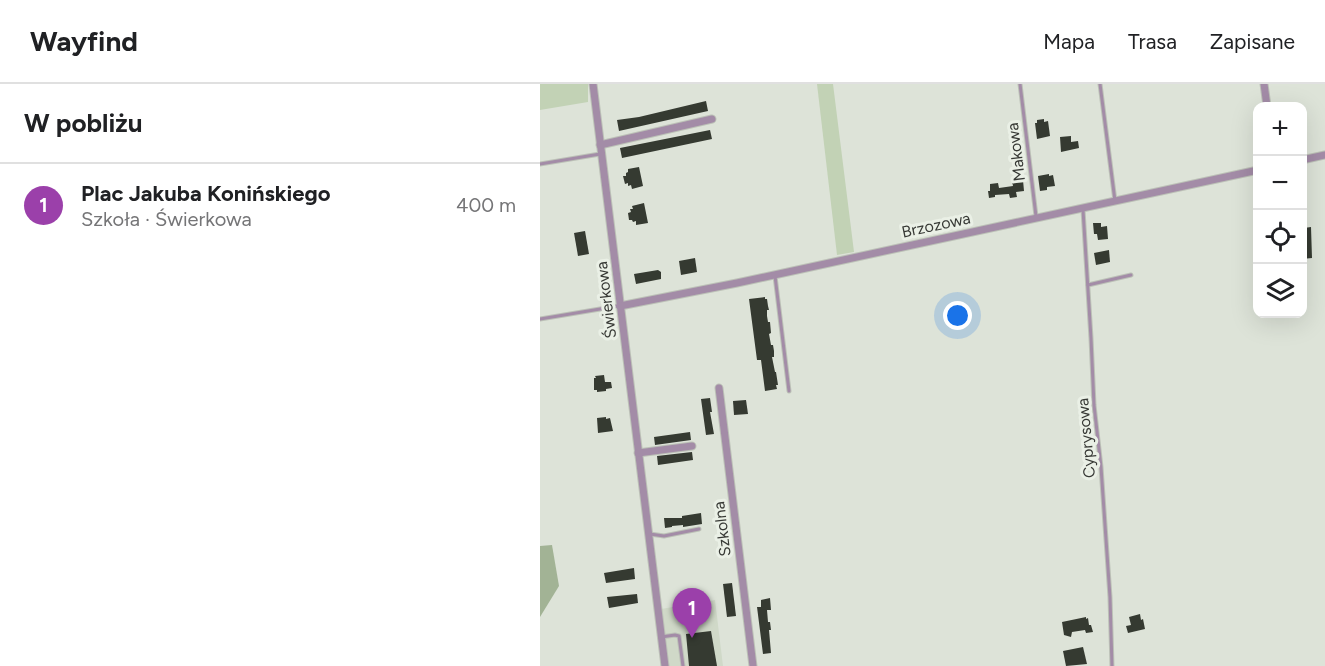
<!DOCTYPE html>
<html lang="pl">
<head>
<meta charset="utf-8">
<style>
	:root { --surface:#fff; --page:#f6f6f6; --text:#202124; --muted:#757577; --line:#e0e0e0; --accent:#9b40aa }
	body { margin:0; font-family:Figtree,sans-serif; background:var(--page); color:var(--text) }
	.controls { position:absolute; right:18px; top:18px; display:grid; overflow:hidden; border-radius:12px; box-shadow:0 6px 24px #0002 }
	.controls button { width:54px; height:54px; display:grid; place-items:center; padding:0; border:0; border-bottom:2px solid var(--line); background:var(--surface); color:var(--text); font:30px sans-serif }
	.you { position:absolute; left:418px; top:232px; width:21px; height:21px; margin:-15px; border:4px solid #fff; border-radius:50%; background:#1a73e8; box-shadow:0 0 0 9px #1a73e833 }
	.badge { display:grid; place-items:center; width:39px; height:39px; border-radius:50%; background:var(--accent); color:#fff; font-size:20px; font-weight:700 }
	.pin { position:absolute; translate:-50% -50px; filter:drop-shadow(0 2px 3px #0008) }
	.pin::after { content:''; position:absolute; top:32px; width:21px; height:18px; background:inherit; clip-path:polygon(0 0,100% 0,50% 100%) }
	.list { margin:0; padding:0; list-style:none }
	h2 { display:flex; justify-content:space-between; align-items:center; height:78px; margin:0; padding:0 24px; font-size:26px }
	h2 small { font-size:20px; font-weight:400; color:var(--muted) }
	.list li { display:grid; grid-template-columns:39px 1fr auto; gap:18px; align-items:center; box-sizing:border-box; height:84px; padding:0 24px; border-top:2px solid var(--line) }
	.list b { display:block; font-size:22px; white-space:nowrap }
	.list p { margin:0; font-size:20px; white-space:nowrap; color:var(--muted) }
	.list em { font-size:20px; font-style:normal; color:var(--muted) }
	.icon { flex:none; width:33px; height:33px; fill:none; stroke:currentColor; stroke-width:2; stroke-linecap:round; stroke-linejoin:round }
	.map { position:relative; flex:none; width:785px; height:582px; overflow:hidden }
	header { display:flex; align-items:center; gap:36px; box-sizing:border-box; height:84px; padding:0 30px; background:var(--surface); border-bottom:2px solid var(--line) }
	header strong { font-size:28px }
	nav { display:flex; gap:33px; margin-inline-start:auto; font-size:21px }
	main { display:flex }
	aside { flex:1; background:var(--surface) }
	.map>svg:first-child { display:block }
	.built { fill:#d0d9c8 }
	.green { fill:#c2d2b5 }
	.forest { fill:#a2b395 }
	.building { fill:#353a31 }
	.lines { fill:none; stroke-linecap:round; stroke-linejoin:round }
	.service-casing { stroke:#bcc1b7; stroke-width:5 }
	.minor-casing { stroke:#bcc1b7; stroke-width:9 }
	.service { stroke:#a38ca7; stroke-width:3 }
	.minor { stroke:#a38ca7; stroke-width:7 }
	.labels { text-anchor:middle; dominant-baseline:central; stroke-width:6; stroke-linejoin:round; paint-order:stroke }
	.street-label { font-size:16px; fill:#373935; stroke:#eaf0e6 }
</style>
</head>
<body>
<header>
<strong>Wayfind</strong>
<nav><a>Mapa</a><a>Trasa</a><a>Zapisane</a></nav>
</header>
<main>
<aside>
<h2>W pobliżu<small></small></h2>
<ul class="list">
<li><span class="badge">1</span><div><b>Plac Jakuba Konińskiego</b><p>Szkoła · Świerkowa</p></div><em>400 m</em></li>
</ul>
</aside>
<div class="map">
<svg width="785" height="582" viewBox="0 0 785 582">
	<rect width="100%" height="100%" fill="#dde3d8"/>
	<polygon class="built" points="175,516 183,582 128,582 121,525"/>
	<g class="green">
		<polygon points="0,0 48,0 48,18 0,26"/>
		<polygon points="277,0 293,0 314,168 297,171"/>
	</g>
	<polygon class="forest" points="12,461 19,502 0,533 0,462"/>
	<g class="building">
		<polygon points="166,17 168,27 79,47 77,36 99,33"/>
		<polygon points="504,35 504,38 508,37 510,52 497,55 495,39 497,39 497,36"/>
		<polygon points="170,46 172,55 82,74 80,64"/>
		<polygon points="531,52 531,58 538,57 539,64 521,68 520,53"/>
		<polygon points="99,83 103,102 92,105 91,101 88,102 88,99 85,100 83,92 86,92 86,89 88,88 88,85"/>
		<polygon points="509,90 509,92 513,91 515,102 507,103 507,106 500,107 498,92"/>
		<polygon points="480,96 480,97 483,96 484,107 476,108 477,113 470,114 469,110 455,111 455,113 449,114 448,107 450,107 450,100 458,99 459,104 473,102 472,97"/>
		<polygon points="104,119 108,139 96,141 96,137 93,138 92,136 89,136 88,129 91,128 90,125 93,125 92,122"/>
		<polygon points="553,139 561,139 561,143 567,142 568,155 558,156 557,150 554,150"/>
		<polygon points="771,143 772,174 762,175 762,166 766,166 764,144"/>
		<polygon points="45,147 49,170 38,172 34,149"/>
		<polygon points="569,166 570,178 556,181 554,169"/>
		<polygon points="155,174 157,188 141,191 139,177"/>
		<polygon points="118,186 121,188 121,195 96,200 94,190"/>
		<polygon points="225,213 225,215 227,215 228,222 229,226 227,226 227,232 228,238 230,238 231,249 229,250 231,261 233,261 234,267 234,273 232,273 235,288 236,288 238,301 236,301 237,305 225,307 221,276 217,276 209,215"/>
		<polygon points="64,291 65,298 71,298 72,304 66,305 66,307 57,308 57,306 54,306 54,294 56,294 55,292"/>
		<polygon points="170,314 172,328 170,328 174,350 166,351 161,315"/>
		<polygon points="206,316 208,330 194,331 193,317"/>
		<polygon points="66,333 66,335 70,334 73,347 58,349 57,334"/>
		<polygon points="150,348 151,356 115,361 114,353"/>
		<polygon points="152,368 153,376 118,381 117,372"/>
		<polygon points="161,429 162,440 143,443 143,441 132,442 132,443 125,444 124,434 142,434 142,432"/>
		<polygon points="94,484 95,495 66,499 64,489"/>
		<polygon points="192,499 196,532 187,533 183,500"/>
		<polygon points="97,510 98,519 69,524 67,513"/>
		<polygon points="230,514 231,526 227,526 228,538 230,538 231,546 229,546 231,569 223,570 217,523 221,523 221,516"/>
		<polygon points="600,530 601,536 603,535 605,545 588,549 586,542 591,541 589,533"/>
		<polygon points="546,533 546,535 548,534 549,541 551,541 553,548 546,549 545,546 532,548 531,553 524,551 522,538"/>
		<polygon points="171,547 177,582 149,582 146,550"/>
		<polygon points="543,563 547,580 526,582 523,567"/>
	</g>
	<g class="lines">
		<defs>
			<g id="service">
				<polyline points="480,0 496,132"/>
				<polyline points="560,0 575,117"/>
				<polyline points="0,80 60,70"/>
				<polyline points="543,126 551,254 554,321 561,383 570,513 572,582"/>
				<polyline points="235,192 249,307"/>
				<polyline points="548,201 591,191"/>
				<polyline points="0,235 78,222"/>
				<polyline points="110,450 124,452 159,445"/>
				<polyline points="121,553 135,551 139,552 143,582"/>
			</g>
			<g id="minor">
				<polyline points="53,0 125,582"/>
				<polyline points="724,0 727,22"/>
				<polyline points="60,61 172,35"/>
				<polyline points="762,76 785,71"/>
				<polyline points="80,222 197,199 718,86"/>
				<polyline points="179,304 213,582"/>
				<polyline points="98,369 152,362"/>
			</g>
		</defs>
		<use href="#service" class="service-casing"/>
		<use href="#minor" class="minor-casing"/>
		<use href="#service" class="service"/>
		<use href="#minor" class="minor"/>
	</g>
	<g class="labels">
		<g class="street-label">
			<text transform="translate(476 68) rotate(-97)">Makowa</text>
			<text transform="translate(396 141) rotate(-12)">Brzozowa</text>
			<text transform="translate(66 216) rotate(-97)">Świerkowa</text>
			<text transform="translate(546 354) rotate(-95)">Cyprysowa</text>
			<text transform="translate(182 445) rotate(-97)">Szkolna</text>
		</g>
	</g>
</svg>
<div class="controls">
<button>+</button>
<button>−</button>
<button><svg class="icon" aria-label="locate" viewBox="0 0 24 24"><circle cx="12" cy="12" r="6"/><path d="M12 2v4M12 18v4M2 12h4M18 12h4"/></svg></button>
<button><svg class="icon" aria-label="layers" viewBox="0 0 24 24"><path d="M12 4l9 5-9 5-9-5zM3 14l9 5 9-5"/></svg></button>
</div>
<div class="you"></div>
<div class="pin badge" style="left:152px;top:554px">1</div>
</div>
</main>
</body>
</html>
